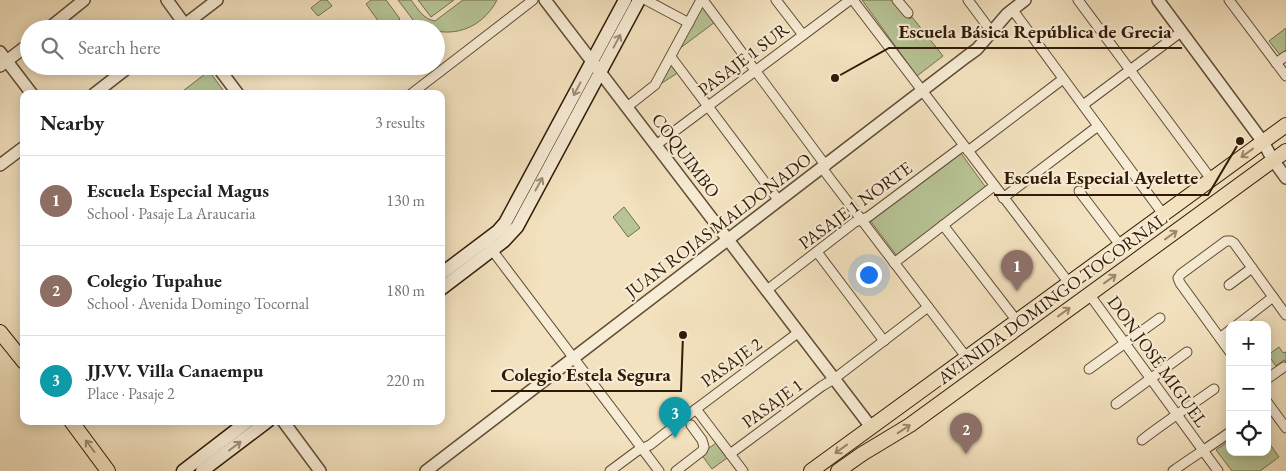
<!DOCTYPE html>
<html lang="en">
<head>
<meta charset="utf-8">
<style>
	:root { --surface:#fff; --page:#f2f2f2; --text:#202124; --muted:#757577; --line:#e0e0e0; --accent:#7c3aed }
	body { margin:0; font-family:"EB Garamond",serif; background:var(--page); color:var(--text) }
	.controls { position:absolute; right:15px; bottom:15px; display:grid; overflow:hidden; border-radius:10px; box-shadow:0 2px 12px #0003 }
	.controls button { width:45px; height:45px; display:grid; place-items:center; padding:0; border:0; border-bottom:1px solid var(--line); background:var(--surface); color:var(--text); font:25px sans-serif }
	.you { position:absolute; left:868px; top:274px; width:18px; height:18px; margin:-12px; border:4px solid #fff; border-radius:50%; background:#1a73e8; box-shadow:0 0 0 8px #1a73e833 }
	.badge { display:grid; place-items:center; width:32px; height:32px; border-radius:50%; background:var(--accent); color:#fff; font-size:16px; font-weight:700 }
	.pin { position:absolute; translate:-50% -41px; filter:drop-shadow(0 1px 2px #0008) }
	.pin::after { content:''; position:absolute; top:26px; width:18px; height:15px; background:inherit; clip-path:polygon(0 0,100% 0,50% 100%) }
	.list { margin:0; padding:0; list-style:none }
	h2 { display:flex; justify-content:space-between; align-items:center; height:65px; margin:0; padding:0 20px; font-size:21px }
	h2 small { font-size:16px; font-weight:400; color:var(--muted) }
	.list li { display:grid; grid-template-columns:32px 1fr auto; gap:15px; align-items:center; box-sizing:border-box; height:90px; padding:0 20px; border-top:1px solid var(--line) }
	.list b { display:block; font-size:19px; white-space:nowrap }
	.list p { margin:0; font-size:16px; white-space:nowrap; color:var(--muted) }
	.list em { font-size:16px; font-style:normal; color:var(--muted) }
	.icon { flex:none; width:28px; height:28px; fill:none; stroke:currentColor; stroke-width:2; stroke-linecap:round; stroke-linejoin:round }
	.map { position:relative; flex:none; width:1286px; height:471px; overflow:hidden }
	.search { position:absolute; background:var(--surface); box-shadow:0 2px 12px #0003; left:20px; top:20px; width:425px; height:55px; display:flex; align-items:center; gap:12px; box-sizing:border-box; padding:0 18px; border-radius:28px; color:var(--muted); font-size:19px }
	.panel { position:absolute; background:var(--surface); box-shadow:0 2px 12px #0003; left:20px; top:90px; width:425px; height:335px; border-radius:10px }
	.map>svg:first-child { display:block }
	.green { fill:#b7c495; stroke:#746f4e }
	.lines { fill:none; stroke-linecap:round; stroke-linejoin:round }
	.minor-casing { stroke:#614c35; stroke-width:11 }
	.tertiary-casing { stroke:#614c35; stroke-width:14 }
	.secondary-casing { stroke:#301a07; stroke-width:15 }
	.primary-casing { stroke:#301a07; stroke-width:16 }
	.minor { stroke:#f7ecd5; stroke-width:9 }
	.tertiary { stroke:#f7ecd5; stroke-width:11 }
	.secondary { stroke:#f7ecd5; stroke-width:12 }
	.primary { stroke:#f3e2bf; stroke-width:14 }
	.oneway { stroke:#9d8e78 }
	.oneway2 { stroke:#9b886c }
	.labels { text-anchor:middle; dominant-baseline:central; stroke-width:4.5; stroke-linejoin:round; paint-order:stroke }
	.street-label { font-size:18px; fill:#301a07; stroke:#f7ecd5 }
	.leader { fill:none; stroke:#301a07; stroke-width:2 }
	.callout-dot { fill:#301a07; stroke:#f7ecd5; stroke-width:2 }
	.callout-label { font-size:19px; text-anchor:middle; font-weight:bold; fill:#301a07; stroke:#f7ecd5; stroke-width:4.5; stroke-linejoin:round; paint-order:stroke }
</style>
</head>
<body>
<div class="map">
<svg width="1286" height="471" viewBox="0 0 1286 471">
	<rect width="100%" height="100%" fill="#f3e2bf"/>
	<filter id="stains"><feTurbulence type="fractalNoise" baseFrequency=".004" numOctaves="4"/><feColorMatrix values="0 0 0 0 .2 0 0 0 0 .09 0 0 0 0 .02 0 0 0 .5 -.17"/></filter>
	<radialGradient id="worn" r=".72"><stop offset=".6" stop-color="#630" stop-opacity="0"/><stop offset="1" stop-color="#630" stop-opacity=".3"/></radialGradient>
	<g class="green">
		<polygon points="321,0 327,0 332,6 318,16 311,8"/>
		<polygon points="371,0 386,0 400,19 386,29 384,29 366,4"/>
		<path d="M 398,0 L 411,0 C 418,9 423,19 435,21 L 463,0 L 497,0 C 485,23 462,36 436,31 L 436,29 L 420,29 Z"/>
		<polygon points="418,0 454,0 431,17"/>
		<polygon points="862,0 893,0 910,19 912,17 943,56 917,76"/>
		<polygon points="701,3 715,22 679,49"/>
		<polygon points="1286,28 1286,50 1280,55 1269,41"/>
		<polygon points="672,62 679,72 659,85"/>
		<polygon points="209,71 226,94 179,94"/>
		<polygon points="960,152 987,189 897,256 869,219"/>
		<polygon points="624,207 640,228 628,237 613,217"/>
		<polygon points="1279,347 1283,353 1286,352 1286,362 1284,360 1276,366 1268,355"/>
		<polygon points="1230,440 1230,452 1267,452 1267,440 1279,457 1260,471 1232,471 1216,450"/>
		<polygon points="716,443 727,458 712,469 701,454"/>
	</g>
	<g class="lines">
		<defs>
			<g id="minor">
				<polyline points="646,0 689,23"/>
				<polyline points="703,0 826,166"/>
				<polyline points="776,0 803,35"/>
				<polyline points="853,0 1069,283"/>
				<polyline points="897,0 908,13"/>
				<polyline points="968,0 991,31"/>
				<polyline points="1078,0 1211,179"/>
				<polyline points="1229,0 1286,76"/>
				<polyline points="1012,9 1163,214"/>
				<polyline points="671,57 779,201"/>
				<polyline points="1276,63 1286,56"/>
				<polyline points="411,94 533,0"/>
				<polyline points="1083,105 1181,32"/>
				<polyline points="627,107 655,85 701,0"/>
				<polyline points="656,145 850,0"/>
				<polyline points="968,151 1063,79"/>
				<polyline points="822,168 967,358"/>
				<polyline points="1079,191 1120,245"/>
				<polyline points="1003,198 1098,126"/>
				<polyline points="943,225 1017,321"/>
				<polyline points="489,246 659,471"/>
				<polyline points="817,252 884,341"/>
				<polyline points="894,263 994,186"/>
				<polyline points="1229,285 1252,268"/>
				<polyline points="767,290 855,222 868,217 963,146"/>
				<polyline points="1089,294 1218,471"/>
				<polyline points="1237,325 1273,297"/>
				<polyline points="1220,338 1230,330"/>
				<polyline points="1230,352 1180,283 1178,278 1181,274 1226,241 1231,241 1234,243 1286,315"/>
				<polyline points="1089,369 1160,318"/>
				<polyline points="1267,379 1284,367"/>
				<polyline points="1267,402 1286,428"/>
				<polyline points="1116,404 1187,352"/>
				<polyline points="696,409 743,471"/>
				<path d="M 1142,440 C 1165,422 1190,406 1214,389"/>
				<polyline points="730,454 822,386 834,379 928,307"/>
				<polyline points="610,471 637,451 650,445 696,409 799,332"/>
				<polyline points="676,471 702,451 704,447 702,440 691,425"/>
				<path d="M 1173,471 C 1192,457 1211,446 1230,432"/>
			</g>
			<g id="tertiary">
				<polyline points="167,0 188,29"/>
				<polyline points="545,0 871,427"/>
				<polyline points="1158,0 1263,142 1273,160 1286,178"/>
				<polyline points="48,29 84,0"/>
				<polyline points="179,29 217,0"/>
				<polyline points="0,52 32,94"/>
				<polyline points="0,66 29,44"/>
				<polyline points="217,66 238,94"/>
				<polyline points="94,94 130,66"/>
				<polyline points="0,165 24,147"/>
				<polyline points="283,421 320,471"/>
				<polyline points="426,471 966,57 977,49 1007,14 1025,0"/>
			</g>
			<g id="secondary">
				<polyline points="441,274 498,231 505,223 625,0"/>
				<polyline points="441,289 504,241 517,227 639,0"/>
				<polyline points="183,471 248,421"/>
				<polyline points="202,471 268,421"/>
			</g>
			<g id="primary">
				<polyline points="0,332 24,362"/>
				<polyline points="71,421 108,471"/>
				<polyline points="811,471 1286,125"/>
				<polyline points="838,471 862,454 910,425 1286,151"/>
			</g>
		</defs>
		<use href="#minor" class="minor-casing"/>
		<use href="#tertiary" class="tertiary-casing"/>
		<use href="#secondary" class="secondary-casing"/>
		<use href="#primary" class="primary-casing"/>
		<use href="#minor" class="minor"/>
		<use href="#tertiary" class="tertiary"/>
		<use href="#secondary" class="secondary"/>
		<use href="#primary" class="primary"/>
	</g>
	<defs><path id="oneway-shaft" d="M-6 0H5M1.5-3L5.5 0L1.5 3" fill="none" stroke-width="1.6" stroke-linecap="round" stroke-linejoin="round" transform="scale(1.25)"/></defs>
	<g class="oneway">
		<use href="#oneway-shaft" transform="translate(617 41) rotate(-62)"/>
		<use href="#oneway-shaft" transform="translate(577 89) rotate(118)"/>
		<use href="#oneway-shaft" transform="translate(539 184) rotate(-61)"/>
		<use href="#oneway-shaft" transform="translate(235 446) rotate(-37)"/>
	</g>
	<g class="oneway2">
		<use href="#oneway-shaft" transform="translate(1247 153) rotate(144)"/>
		<use href="#oneway-shaft" transform="translate(1171 235) rotate(-36)"/>
		<use href="#oneway-shaft" transform="translate(1110 279) rotate(-36)"/>
		<use href="#oneway-shaft" transform="translate(1064 312) rotate(-36)"/>
		<use href="#oneway-shaft" transform="translate(904 429) rotate(-33)"/>
		<use href="#oneway-shaft" transform="translate(90 446) rotate(-127)"/>
		<use href="#oneway-shaft" transform="translate(841 449) rotate(144)"/>
	</g>
	<g class="labels">
		<g class="street-label">
			<text transform="translate(743 59) rotate(-37)">PASAJE 1 SUR</text>
			<text transform="translate(686 155) rotate(53)">COQUIMBO</text>
			<text transform="translate(855 205) rotate(-36)">PASAJE 1 NORTE</text>
			<text transform="translate(718 225) rotate(-37)">JUAN ROJAS MALDONADO</text>
			<text transform="translate(1052 298) rotate(-36)">AVENIDA DOMINGO TOCORNAL</text>
			<text transform="translate(1158 361) rotate(54)">DON JOSÉ MIGUEL</text>
			<text transform="translate(731 362) rotate(-36)">PASAJE 2</text>
			<text transform="translate(772 403) rotate(-36)">PASAJE 1</text>
		</g>
	</g>
	<path class="leader" d="M835 78L889 48H1182M1240 141L1208 195H994M683 335L681 391H491"/>
	<g class="callout-dot">
		<circle cx="835" cy="78" r="5"/>
		<circle cx="1240" cy="141" r="5"/>
		<circle cx="683" cy="335" r="5"/>
	</g>
	<g class="callout-label">
		<text x="1035" y="38">Escuela Básica República de Grecia</text>
		<text x="1101" y="184">Escuela Especial Ayelette</text>
		<text x="586" y="381">Colegio Estela Segura</text>
	</g>
	<rect width="100%" height="100%" filter="url(#stains)"/>
	<rect width="100%" height="100%" fill="url(#worn)"/>
</svg>
<div class="controls">
<button>+</button>
<button>−</button>
<button><svg class="icon" aria-label="locate" viewBox="0 0 24 24"><circle cx="12" cy="12" r="6"/><path d="M12 2v4M12 18v4M2 12h4M18 12h4"/></svg></button>
</div>
<div class="you"></div>
<div class="pin badge" style="left:1017px;top:291px;background:#8d6e63">1</div>
<div class="pin badge" style="left:966px;top:454px;background:#8d6e63">2</div>
<div class="pin badge" style="left:675px;top:438px;background:#0f9aa8">3</div>
<div class="search"><svg class="icon" aria-label="search" viewBox="0 0 24 24"><circle cx="10" cy="10" r="6"/><path d="M15 15l6 6"/></svg>Search here</div>
<section class="panel">
<h2>Nearby<small>3 results</small></h2>
<ul class="list">
<li><span class="badge" style="background:#8d6e63">1</span><div><b>Escuela Especial Magus</b><p>School · Pasaje La Araucaria</p></div><em>130 m</em></li>
<li><span class="badge" style="background:#8d6e63">2</span><div><b>Colegio Tupahue</b><p>School · Avenida Domingo Tocornal</p></div><em>180 m</em></li>
<li><span class="badge" style="background:#0f9aa8">3</span><div><b>JJ.VV. Villa Canaempu</b><p>Place · Pasaje 2</p></div><em>220 m</em></li>
</ul>
</section>
</div>
</body>
</html>
